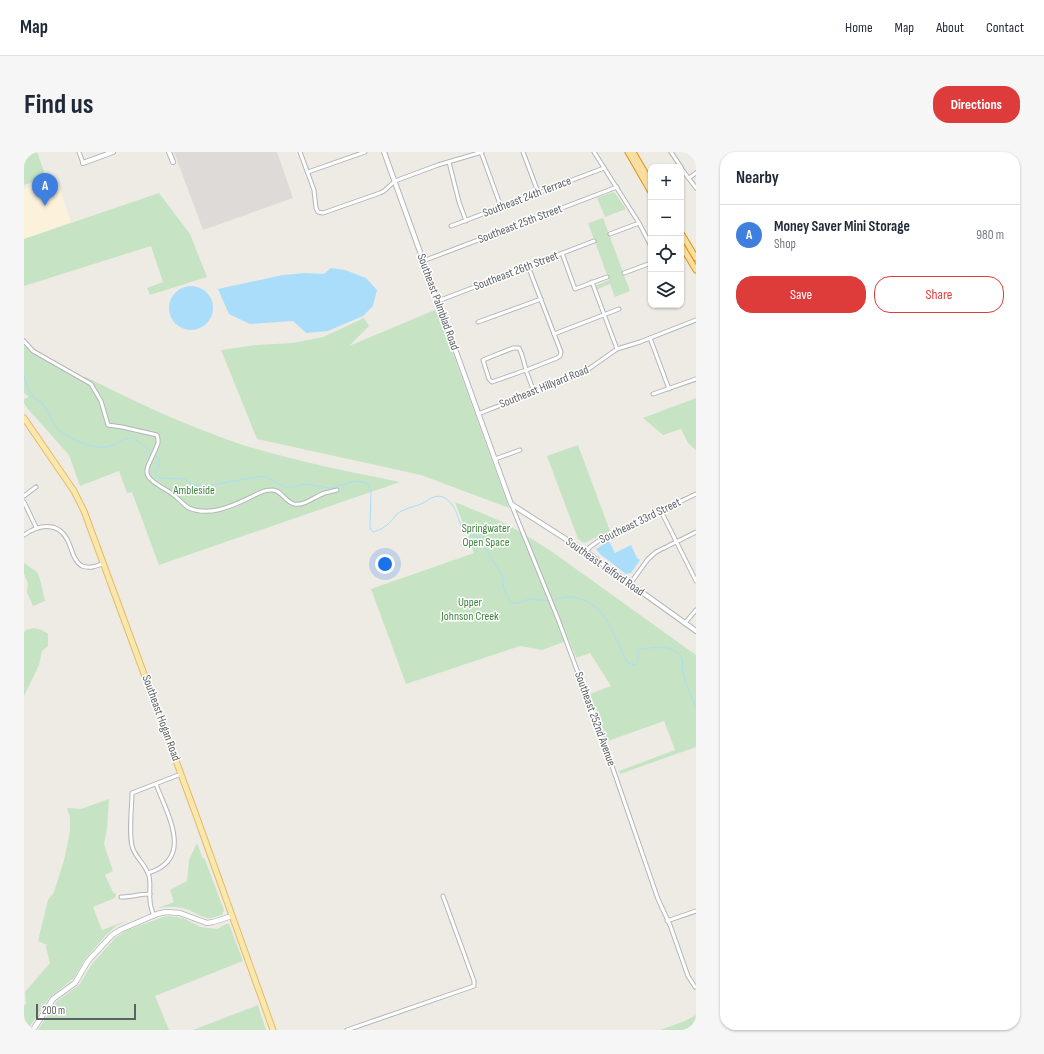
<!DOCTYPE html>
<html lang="en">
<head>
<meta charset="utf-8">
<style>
	:root { --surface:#fff; --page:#f6f6f7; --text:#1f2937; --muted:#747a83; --line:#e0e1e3; --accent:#dd3c3b }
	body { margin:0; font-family:"Sofia Sans Condensed",sans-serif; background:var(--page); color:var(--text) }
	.controls { position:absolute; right:12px; top:12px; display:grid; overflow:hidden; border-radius:8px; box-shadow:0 1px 3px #0004 }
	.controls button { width:36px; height:36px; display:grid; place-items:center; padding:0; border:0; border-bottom:1px solid var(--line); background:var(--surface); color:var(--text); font:20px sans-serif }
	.scale { position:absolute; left:12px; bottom:10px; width:100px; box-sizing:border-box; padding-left:4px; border:2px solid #5d6164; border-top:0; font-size:11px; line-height:14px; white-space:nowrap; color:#5d6164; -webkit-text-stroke:3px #fff; paint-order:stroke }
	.you { position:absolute; left:361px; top:412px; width:14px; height:14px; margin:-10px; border:3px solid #fff; border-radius:50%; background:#1a73e8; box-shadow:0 0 0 6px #1a73e833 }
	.badge { display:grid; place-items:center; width:26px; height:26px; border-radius:50%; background:var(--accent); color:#fff; font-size:13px; font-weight:700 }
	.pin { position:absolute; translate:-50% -33px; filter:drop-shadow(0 1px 2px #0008) }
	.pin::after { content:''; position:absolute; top:21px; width:14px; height:12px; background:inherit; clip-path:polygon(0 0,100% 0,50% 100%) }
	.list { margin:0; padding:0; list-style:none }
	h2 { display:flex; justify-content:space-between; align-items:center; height:52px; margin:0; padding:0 16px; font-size:17px }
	h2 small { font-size:13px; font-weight:400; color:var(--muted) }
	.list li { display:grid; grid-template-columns:26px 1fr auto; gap:12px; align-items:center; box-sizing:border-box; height:60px; padding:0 16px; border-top:1px solid var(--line) }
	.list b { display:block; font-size:15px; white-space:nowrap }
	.list p { margin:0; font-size:13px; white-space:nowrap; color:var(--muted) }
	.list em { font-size:13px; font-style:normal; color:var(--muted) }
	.actions { display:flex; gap:8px; padding:12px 16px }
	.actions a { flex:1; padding:9px 0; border:1px solid var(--accent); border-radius:16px; text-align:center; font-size:14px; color:var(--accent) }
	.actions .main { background:var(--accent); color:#fff }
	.icon { flex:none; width:22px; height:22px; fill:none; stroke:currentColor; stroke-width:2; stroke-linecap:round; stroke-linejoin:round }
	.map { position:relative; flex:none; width:672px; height:878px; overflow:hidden; border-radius:16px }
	header { display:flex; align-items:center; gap:24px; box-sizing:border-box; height:56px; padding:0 20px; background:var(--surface); border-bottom:1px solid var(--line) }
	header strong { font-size:19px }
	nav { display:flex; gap:22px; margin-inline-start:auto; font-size:14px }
	.intro { display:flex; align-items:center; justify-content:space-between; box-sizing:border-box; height:96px; padding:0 24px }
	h1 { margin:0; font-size:28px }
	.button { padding:10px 18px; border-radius:16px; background:var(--accent); color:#fff; font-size:14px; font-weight:700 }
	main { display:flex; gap:24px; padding:0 24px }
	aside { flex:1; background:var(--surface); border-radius:16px; box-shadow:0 1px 3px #0004 }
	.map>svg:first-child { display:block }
	.commercial { fill:#fcf2dc }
	.industrial { fill:#dddad7 }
	.green { fill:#c6e4c3 }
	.water { fill:#aaddf9 }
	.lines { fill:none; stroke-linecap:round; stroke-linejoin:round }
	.stream { stroke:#aaddf9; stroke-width:1 }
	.minor-casing { stroke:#b2b5b9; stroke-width:5 }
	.tertiary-casing { stroke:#b2b5b9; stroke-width:6 }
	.secondary-casing { stroke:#b1b5b9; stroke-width:6 }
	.primary-casing { stroke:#e8b964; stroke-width:7 }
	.trunk-casing { stroke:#e39110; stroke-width:7 }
	.minor { stroke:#fff; stroke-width:3 }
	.tertiary { stroke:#fff; stroke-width:4 }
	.secondary { stroke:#fff; stroke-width:4.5 }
	.primary { stroke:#f9e8ae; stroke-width:5 }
	.trunk { stroke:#f8dfa1; stroke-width:5 }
	.labels { text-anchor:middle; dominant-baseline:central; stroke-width:3; stroke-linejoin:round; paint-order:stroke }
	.street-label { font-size:12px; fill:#5d6164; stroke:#fff }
	.park-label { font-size:12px; fill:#3e843c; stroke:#fff }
</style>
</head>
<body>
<header>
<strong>Map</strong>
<nav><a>Home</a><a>Map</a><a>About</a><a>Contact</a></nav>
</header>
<div class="intro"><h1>Find us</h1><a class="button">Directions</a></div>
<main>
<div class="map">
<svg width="672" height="878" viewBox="0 0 672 878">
	<rect width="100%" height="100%" fill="#eeebe5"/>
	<polygon class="commercial" points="32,26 47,70 0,87 0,37"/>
	<polygon class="industrial" points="150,0 253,0 269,46 179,78"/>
	<g class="green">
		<polygon points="5,0 13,0 22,25 0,33 0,2"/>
		<polygon points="589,40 591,41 602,57 581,65 573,46"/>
		<polygon points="135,41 166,82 183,125 126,143 123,136 139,130 127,94 0,134 0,87"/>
		<polygon points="579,66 606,139 591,145 586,132 572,138 571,134 585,128 564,71"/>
		<polygon points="413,157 485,356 397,323 233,287 197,198 232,193 269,191 299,185 340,166 345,174 325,194"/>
		<path d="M 0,193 L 58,226 L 62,225 C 111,250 161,273 213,291 C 266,308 321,319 376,330 L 135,413 L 108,340 L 103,341 L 95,319 L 56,334 L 45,303 L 4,257 L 0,251 L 0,247 L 5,245 L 0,241 Z"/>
		<polygon points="672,246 672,298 664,291 657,277 639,283 619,266"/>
		<polygon points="554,293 586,379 560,391 554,387 523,304"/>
		<polygon points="431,350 474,368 495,379 527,399 672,503 672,595 596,622 595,619 651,598 640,569 584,589 566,542 587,534 566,501 552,506 545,488 518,498 496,494 382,532 347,437 450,401"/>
		<polygon points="0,411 13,420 16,427 21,449 9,454 3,440 4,431 0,422"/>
		<polygon points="10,476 18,478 24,482 24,494 18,499 15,513 0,544 0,481 2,478"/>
		<polygon points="85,647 83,677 80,692 89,719 81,723 89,740 92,742 91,746 69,755 78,778 104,768 92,774 82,783 61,807 50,826 25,846 4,877 0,878 0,853 2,852 1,840 26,811 22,795 23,793 14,789 24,748 30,740 40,708 46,680 46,666 43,656 57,657"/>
		<path d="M 173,691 L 179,707 L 180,705 L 200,758 L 198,763 C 178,770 179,763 162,757 C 153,754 144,755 134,756 L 150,750 L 146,738 L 163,729 L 165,708 Z"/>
		<polygon points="145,764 159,766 177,775 193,777 202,772 205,772 219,809 131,844 145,878 14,878 32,850 55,833 68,812 92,785 104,778 139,765"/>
		<polygon points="234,853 242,878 169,878"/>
		<polygon points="672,863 672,878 636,878 661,869"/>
	</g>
	<g class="water">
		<polygon points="307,116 321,118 342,126 353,138 349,154 339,164 304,179 282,181 269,169 226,172 205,162 194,137 259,123 281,121 300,122"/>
		<circle cx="167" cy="156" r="22"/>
		<polygon points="585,389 591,401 607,393 613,406 616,408 607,421 602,422 576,402 572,397"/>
	</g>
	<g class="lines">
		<path class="stream" d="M 0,224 C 3,232 4,240 10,246 C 12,248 16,249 18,251 C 25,258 27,270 34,277 C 44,287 69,297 82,295 C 93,294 98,284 110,286 L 135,307 L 135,314 L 131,322 L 136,326 L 161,327 L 168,332 L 174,334 L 188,333 L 203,330 L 240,324 L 261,335 L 268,335 L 282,332 L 306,336 L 332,329 L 343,331 L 347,339 L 346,376 L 349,380 C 356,378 362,375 367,369 C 370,367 371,364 373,362 C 380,356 391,355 399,351 C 403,349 406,346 410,345 C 412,344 416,344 419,345 C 441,356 428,384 456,385 L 462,398 L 479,424 C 477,433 482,444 488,451 C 497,453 501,446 509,447 C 515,448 521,449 528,448 C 535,447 542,444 549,445 C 586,452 588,485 604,511 L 612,513 L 614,508 L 614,498 C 626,495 654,491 658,508 C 659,512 658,516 659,520 C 661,532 667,544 672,555"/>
		<defs>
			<g id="minor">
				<polyline points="55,0 59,11"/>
				<polyline points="276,0 290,38 292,56 294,60 299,61 356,41 360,39 371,29 414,13 458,0"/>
				<polyline points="457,0 477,55"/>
				<polyline points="499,0 514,40"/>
				<polyline points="570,0 615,71 627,94"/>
				<polyline points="647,0 657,15"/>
				<polyline points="425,10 435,50 442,69"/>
				<polyline points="657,16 672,36"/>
				<polyline points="284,20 341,0"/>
				<polyline points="665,26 672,21"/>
				<polyline points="427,74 580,16"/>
				<polyline points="586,82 615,71"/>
				<polyline points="538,101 551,137 583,125"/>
				<polyline points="399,109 593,35"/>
				<path d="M 504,114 L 537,200 L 536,204 L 533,206 L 505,217 L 499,219 L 468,230 L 465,227 L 459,208 L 489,196 L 495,196 C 499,203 500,212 503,221 L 510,240"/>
				<polyline points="600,121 627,111"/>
				<polyline points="568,130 593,197"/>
				<polyline points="414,149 570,89"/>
				<polyline points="454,170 517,147"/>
				<polyline points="530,182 595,157"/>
				<polyline points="626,186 645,237"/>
				<path d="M 0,189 L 9,199 L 67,232 L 77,249 L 84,273 L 98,275 L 133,283 L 134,287 L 134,291 C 124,319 111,321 144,339 C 153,344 158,352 165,356 C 186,365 208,354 227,345 C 233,342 239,338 247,338 C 257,337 261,350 270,352 C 281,354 291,344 301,341 C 305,340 309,339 313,338"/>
				<polyline points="629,242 672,227"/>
				<polyline points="454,262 559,221 593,197 616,190 672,168"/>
				<polyline points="471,307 496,298"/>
				<polyline points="0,344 12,335"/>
				<polyline points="0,350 12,375"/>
				<polyline points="488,354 534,467 579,588 634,747 646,773 664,824 671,835"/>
				<polyline points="637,359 672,429"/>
				<path d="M 0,383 C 14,373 33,369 43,387 C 48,396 49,409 58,414 C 66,417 73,414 80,411"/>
				<polyline points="562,400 566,395 577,387 672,342"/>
				<polyline points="606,432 624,407 632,400 672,380"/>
				<polyline points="661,471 672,458"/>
				<path d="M 124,721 C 171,707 143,662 132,632"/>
				<path d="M 97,745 C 107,745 116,742 126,742"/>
				<path d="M 130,764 C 128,759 126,754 126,748 C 125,740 127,732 125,724 C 122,713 113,707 109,697 C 104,685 108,655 108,641 L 157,622"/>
				<polyline points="643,769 672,759"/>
				<polyline points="323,878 450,834 450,829 419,744"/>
			</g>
			<g id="tertiary">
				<polyline points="145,0 149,10"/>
				<polyline points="360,0 487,352 562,400 672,479"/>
				<polyline points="59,11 89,0"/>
			</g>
			<polyline id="secondary" points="9,878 29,847 51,831 64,809 88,783 96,778 133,762 142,760 156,761 183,771 189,770 208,764"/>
			<polyline id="primary" points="0,266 50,339 60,359 172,663 249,878"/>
			<g id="trunk">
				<polyline points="604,0 627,40"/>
				<polyline points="609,0 627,31"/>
				<polyline points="657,81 672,106"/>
				<polyline points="657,93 672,118"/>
			</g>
		</defs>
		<use href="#minor" class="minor-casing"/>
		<use href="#tertiary" class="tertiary-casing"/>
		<use href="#secondary" class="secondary-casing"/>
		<use href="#primary" class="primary-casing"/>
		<use href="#trunk" class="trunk-casing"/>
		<use href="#minor" class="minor"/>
		<use href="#tertiary" class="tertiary"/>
		<use href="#secondary" class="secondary"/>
		<use href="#primary" class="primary"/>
		<use href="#trunk" class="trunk"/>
	</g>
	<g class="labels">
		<g class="street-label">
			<text transform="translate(503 45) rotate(-21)">Southeast 24th Terrace</text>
			<text transform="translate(496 72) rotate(-21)">Southeast 25th Street</text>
			<text transform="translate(492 119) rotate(-21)">Southeast 26th Street</text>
			<text transform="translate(414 150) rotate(70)">Southeast Palmblad Road</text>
			<text transform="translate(520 235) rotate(-22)">Southeast Hillyard Road</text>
			<text transform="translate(616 369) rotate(-26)">Southeast 33rd Street</text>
			<text transform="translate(581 415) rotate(35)">Southeast Telford Road</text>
			<text transform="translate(137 566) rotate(70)">Southeast Hogan Road</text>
			<text transform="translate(571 567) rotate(70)">Southeast 252nd Avenue</text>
		</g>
		<g class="park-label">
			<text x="170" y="338">Ambleside</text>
			<text x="462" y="376">Springwater<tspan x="462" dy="14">Open Space</tspan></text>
			<text x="446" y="450">Upper<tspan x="446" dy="14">Johnson Creek</tspan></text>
		</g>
	</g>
</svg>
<div class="controls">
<button>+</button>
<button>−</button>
<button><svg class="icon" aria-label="locate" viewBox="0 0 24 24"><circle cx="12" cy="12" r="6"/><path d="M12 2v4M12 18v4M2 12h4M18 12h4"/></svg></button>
<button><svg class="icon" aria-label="layers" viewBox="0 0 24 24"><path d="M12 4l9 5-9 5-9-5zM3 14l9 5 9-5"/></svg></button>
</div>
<div class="scale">200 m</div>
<div class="you"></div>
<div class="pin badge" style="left:21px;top:54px;background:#3f7fe0">A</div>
</div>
<aside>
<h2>Nearby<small></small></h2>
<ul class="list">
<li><span class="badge" style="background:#3f7fe0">A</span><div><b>Money Saver Mini Storage</b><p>Shop</p></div><em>980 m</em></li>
</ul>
<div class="actions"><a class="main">Save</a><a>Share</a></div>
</aside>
</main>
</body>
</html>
